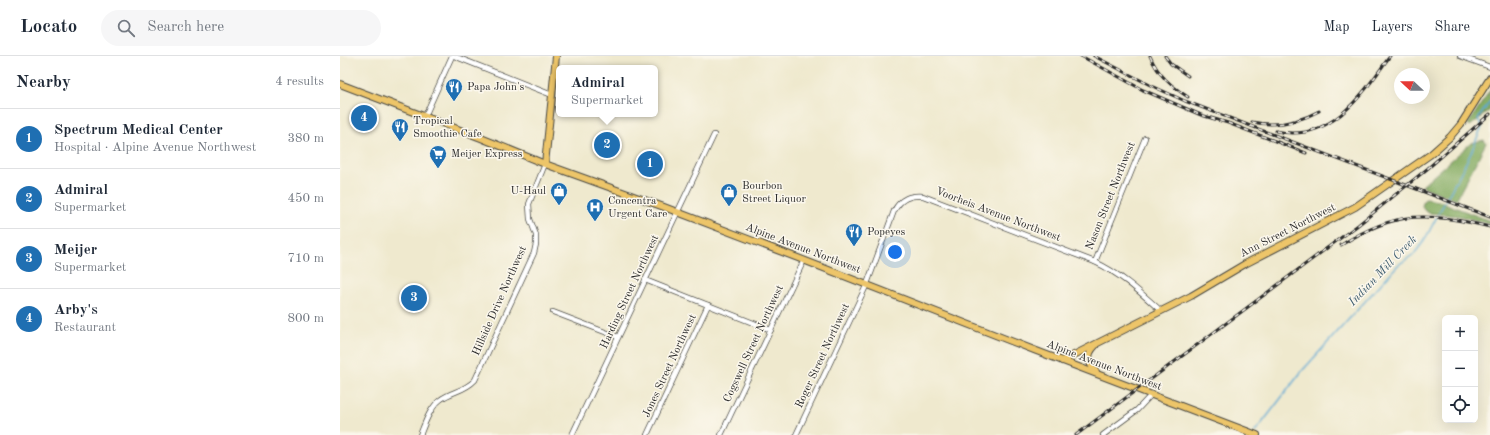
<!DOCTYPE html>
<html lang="en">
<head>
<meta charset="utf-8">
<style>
	:root { --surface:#fff; --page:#f6f6f7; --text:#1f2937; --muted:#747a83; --line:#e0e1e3; --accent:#1f6fb2 }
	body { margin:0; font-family:"Old Standard TT",serif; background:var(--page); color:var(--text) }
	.controls { position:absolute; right:12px; bottom:12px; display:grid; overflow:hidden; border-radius:6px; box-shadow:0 4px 16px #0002 }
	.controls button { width:36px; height:36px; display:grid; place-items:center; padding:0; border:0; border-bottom:1px solid var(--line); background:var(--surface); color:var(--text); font:20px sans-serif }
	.compass { position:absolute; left:1054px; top:12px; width:36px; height:36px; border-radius:50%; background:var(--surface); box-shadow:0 4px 16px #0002; rotate:292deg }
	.you { position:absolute; left:555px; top:196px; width:14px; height:14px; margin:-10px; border:3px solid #fff; border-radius:50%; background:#1a73e8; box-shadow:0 0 0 6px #1a73e833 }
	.badge { display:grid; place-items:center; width:26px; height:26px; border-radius:50%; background:var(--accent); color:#fff; font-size:13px; font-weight:700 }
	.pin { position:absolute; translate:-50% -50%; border:2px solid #fff; box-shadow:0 1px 4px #0006 }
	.popup { position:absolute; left:216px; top:9px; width:102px; height:52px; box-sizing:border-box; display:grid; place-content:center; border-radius:6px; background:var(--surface); filter:drop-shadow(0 1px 3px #0005); font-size:13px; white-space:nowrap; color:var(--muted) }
	.popup b { font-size:15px; color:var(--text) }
	.popup::after { content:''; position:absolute; left:50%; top:100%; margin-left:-8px; border:8px solid transparent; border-top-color:var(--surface) }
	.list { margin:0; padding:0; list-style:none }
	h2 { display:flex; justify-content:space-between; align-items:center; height:52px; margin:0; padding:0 16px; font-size:17px }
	h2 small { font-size:13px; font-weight:400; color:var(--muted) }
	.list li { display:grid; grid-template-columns:26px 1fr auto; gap:12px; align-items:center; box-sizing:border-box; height:60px; padding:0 16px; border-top:1px solid var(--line) }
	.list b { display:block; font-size:15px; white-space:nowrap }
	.list p { margin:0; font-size:13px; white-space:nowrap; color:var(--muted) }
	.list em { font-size:13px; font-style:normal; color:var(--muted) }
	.icon { flex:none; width:22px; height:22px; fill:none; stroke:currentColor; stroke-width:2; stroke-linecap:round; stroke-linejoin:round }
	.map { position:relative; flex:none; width:1150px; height:379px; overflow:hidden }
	header { display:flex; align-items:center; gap:24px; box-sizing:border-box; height:56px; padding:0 20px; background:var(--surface); border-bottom:1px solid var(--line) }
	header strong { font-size:19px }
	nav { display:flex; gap:22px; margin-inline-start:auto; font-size:14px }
	.search { width:280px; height:36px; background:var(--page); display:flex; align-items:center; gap:10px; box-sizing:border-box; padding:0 14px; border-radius:22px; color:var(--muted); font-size:15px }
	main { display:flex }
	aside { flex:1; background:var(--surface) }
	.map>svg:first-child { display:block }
	.forest { fill:#85ac62; stroke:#586c46 }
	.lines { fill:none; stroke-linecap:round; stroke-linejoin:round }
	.stream { stroke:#5aa9d4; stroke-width:1.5 }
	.minor-casing { stroke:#484843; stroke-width:6 }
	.major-casing { stroke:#484843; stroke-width:8 }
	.minor { stroke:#fff; stroke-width:4.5 }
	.major { stroke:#edc569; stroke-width:6 }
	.rail-casing { stroke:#2b2b2b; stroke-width:3 }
	.rail { stroke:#fbf7ec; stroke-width:1.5; stroke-dasharray:4.5; stroke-linecap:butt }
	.labels { text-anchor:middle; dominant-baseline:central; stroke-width:3; stroke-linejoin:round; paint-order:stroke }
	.poi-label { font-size:11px; fill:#2b2b2b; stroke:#fbf7ec; text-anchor:start }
	.street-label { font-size:11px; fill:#2b2b2b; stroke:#fbf7ec }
	.water-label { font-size:12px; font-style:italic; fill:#3e5d6f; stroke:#fbf7ec }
</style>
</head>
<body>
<header>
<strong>Locato</strong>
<div class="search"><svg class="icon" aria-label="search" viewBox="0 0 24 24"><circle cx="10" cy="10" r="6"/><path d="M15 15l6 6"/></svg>Search here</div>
<nav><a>Map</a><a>Layers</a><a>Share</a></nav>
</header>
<main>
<aside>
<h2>Nearby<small>4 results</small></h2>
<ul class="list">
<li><span class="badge">1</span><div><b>Spectrum Medical Center</b><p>Hospital · Alpine Avenue Northwest</p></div><em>380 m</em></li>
<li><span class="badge">2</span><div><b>Admiral</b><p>Supermarket</p></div><em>450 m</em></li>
<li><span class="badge">3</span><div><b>Meijer</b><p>Supermarket</p></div><em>710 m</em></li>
<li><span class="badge">4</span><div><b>Arby's</b><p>Restaurant</p></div><em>800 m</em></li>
</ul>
</aside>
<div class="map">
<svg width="1150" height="379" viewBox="0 0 1150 379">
	<rect width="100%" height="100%" fill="#fbf7ec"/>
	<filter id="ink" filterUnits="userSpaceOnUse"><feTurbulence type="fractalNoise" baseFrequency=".025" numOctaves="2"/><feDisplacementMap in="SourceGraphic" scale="8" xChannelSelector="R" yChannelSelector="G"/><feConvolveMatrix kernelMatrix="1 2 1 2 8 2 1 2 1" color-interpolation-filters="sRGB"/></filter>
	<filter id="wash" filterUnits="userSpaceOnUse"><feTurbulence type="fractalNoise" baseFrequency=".012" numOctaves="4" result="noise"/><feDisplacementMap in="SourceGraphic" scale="16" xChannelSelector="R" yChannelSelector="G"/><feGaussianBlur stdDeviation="0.9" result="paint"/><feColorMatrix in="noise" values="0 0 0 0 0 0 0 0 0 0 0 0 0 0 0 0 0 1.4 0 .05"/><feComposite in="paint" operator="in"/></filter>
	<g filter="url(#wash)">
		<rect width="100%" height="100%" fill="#efe9ce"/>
		<g class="forest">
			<polygon points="1150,34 1150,54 1130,70 1128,68"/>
			<polygon points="1144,84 1146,87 1116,144 1082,130 1131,87"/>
			<polygon points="1086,143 1099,145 1150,165 1150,168 1119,160 1089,157 1084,154 1082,150 1084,144"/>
		</g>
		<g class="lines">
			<polyline class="stream" points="915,376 962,315 1058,209 1074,198 1084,185 1130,99 1142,70 1138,63 1150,45"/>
		</g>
	</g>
	<g filter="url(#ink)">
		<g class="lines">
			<defs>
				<g id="minor">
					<polyline points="114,0 212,39"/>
					<polyline points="1120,0 1150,11"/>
					<polyline points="85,60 112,0"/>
					<polyline points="755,206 805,82"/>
					<polyline points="305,224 431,274"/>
					<polyline points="213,256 278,281"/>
					<path d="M 80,379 C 85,367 90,352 100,344 C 111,335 124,336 135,324 L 194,197 L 196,188 L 196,179 L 190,163 L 189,148 L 205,108"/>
					<polyline points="232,379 374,79"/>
					<polyline points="307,379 368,249"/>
					<polyline points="381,379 464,204"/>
					<path d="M 456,379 L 527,228 L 554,155 C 561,142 570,139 583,140 L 755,206 C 781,218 800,236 821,255"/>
					<polyline points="763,379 797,354 812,338"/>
				</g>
				<g id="major">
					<polyline points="0,28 141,82 205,108 324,151 458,202 694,294 917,379"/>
					<polyline points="205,108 216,0"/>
					<path d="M 755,290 C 746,299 748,307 756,316"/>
					<polyline points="722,305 851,240 905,208 1015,151 1091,98 1110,81 1121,68 1150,22"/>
				</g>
			</defs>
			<use href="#minor" class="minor-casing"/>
			<use href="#major" class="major-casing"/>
			<use href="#minor" class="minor"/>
			<use href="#major" class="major"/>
			<defs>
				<g id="rail">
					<polyline points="741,0 803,34 861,59 888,67 966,97"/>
					<polyline points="754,0 810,29 845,45 1150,161"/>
					<path d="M 810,0 C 818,19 831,30 848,41"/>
					<polyline points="825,0 831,8 848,20"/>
					<path d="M 912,66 C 936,71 957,67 979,55"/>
					<path d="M 936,75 C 990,88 1023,38 1050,0"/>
					<path d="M 1001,189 C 1058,153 1088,157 1150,171"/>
					<polyline points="736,379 1018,169 1087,113 1150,58"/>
				</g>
			</defs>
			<use href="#rail" class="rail-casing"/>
			<use href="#rail" class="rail"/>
		</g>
	</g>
	<defs>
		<symbol id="restaurant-pin" viewBox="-11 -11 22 30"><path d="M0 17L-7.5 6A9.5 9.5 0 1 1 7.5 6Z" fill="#1f6fb2" stroke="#fbf7ec"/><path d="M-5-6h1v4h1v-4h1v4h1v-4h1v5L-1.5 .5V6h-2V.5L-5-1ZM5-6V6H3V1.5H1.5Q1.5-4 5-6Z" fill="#fff"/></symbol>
		<symbol id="supermarket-pin" viewBox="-11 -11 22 30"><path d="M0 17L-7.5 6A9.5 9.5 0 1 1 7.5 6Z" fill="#1f6fb2" stroke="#fbf7ec"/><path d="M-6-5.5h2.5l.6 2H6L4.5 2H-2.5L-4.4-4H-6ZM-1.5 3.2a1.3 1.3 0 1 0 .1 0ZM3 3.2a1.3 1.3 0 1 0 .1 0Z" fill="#fff"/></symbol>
		<symbol id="shop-pin" viewBox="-11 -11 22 30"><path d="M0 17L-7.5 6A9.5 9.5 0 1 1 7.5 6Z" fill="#1f6fb2" stroke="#fbf7ec"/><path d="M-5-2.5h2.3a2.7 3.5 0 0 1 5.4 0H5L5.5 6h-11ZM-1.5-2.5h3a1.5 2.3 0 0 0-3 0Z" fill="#fff"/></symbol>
		<symbol id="hospital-pin" viewBox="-11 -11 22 30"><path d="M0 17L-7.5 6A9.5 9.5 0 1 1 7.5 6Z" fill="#1f6fb2" stroke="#fbf7ec"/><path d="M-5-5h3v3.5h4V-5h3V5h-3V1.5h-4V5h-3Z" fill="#fff"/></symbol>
	</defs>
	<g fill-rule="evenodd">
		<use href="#restaurant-pin" x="104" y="21" width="20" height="27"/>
		<use href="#restaurant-pin" x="50" y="61" width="20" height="27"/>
		<use href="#supermarket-pin" x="88" y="88" width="20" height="27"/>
		<use href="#shop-pin" x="209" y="125" width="20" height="27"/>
		<use href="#shop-pin" x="379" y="126" width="20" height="27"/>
		<use href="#hospital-pin" x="245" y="141" width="20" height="27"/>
		<use href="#restaurant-pin" x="504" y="166" width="20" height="27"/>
	</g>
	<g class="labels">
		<g class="poi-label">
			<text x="127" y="31">Papa John's</text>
			<text x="73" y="65">Tropical<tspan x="73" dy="13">Smoothie Cafe</tspan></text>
			<text x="111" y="98">Meijer Express</text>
			<text x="402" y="130">Bourbon<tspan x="402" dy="13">Street Liquor</tspan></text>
			<text x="206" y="135" text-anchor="end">U-Haul</text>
			<text x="268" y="145">Concentra<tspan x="268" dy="13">Urgent Care</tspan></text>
			<text x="527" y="176">Popeyes</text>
		</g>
		<g class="street-label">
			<text transform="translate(771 140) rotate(-68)">Nason Street Northwest</text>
			<text transform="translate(658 159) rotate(21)">Voorheis Avenue Northwest</text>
			<text transform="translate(948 175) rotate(-27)">Ann Street Northwest</text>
			<text transform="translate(463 193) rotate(21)">Alpine Avenue Northwest</text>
			<text transform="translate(290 236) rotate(-65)">Harding Street Northwest</text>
			<text transform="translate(160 245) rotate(-66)">Hillside Drive Northwest</text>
			<text transform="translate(414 288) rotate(-65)">Cogswell Street Northwest</text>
			<text transform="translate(483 300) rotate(-65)">Roger Street Northwest</text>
			<text transform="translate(330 310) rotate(-65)">Jones Street Northwest</text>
			<text transform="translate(764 310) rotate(21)">Alpine Avenue Northwest</text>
		</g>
		<g class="water-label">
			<text transform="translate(1043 215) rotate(-46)">Indian Mill Creek</text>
		</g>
	</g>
</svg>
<div class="controls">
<button>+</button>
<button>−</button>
<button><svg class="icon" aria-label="locate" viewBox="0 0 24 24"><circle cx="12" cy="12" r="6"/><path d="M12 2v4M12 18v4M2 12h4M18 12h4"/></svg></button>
</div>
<svg class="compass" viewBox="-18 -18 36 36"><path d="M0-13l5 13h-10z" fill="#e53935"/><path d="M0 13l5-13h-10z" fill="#747a83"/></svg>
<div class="you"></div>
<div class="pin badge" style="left:310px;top:108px">1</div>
<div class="pin badge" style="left:267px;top:89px">2</div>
<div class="popup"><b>Admiral</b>Supermarket</div>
<div class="pin badge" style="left:74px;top:242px">3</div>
<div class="pin badge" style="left:24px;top:62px">4</div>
</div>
</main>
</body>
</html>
